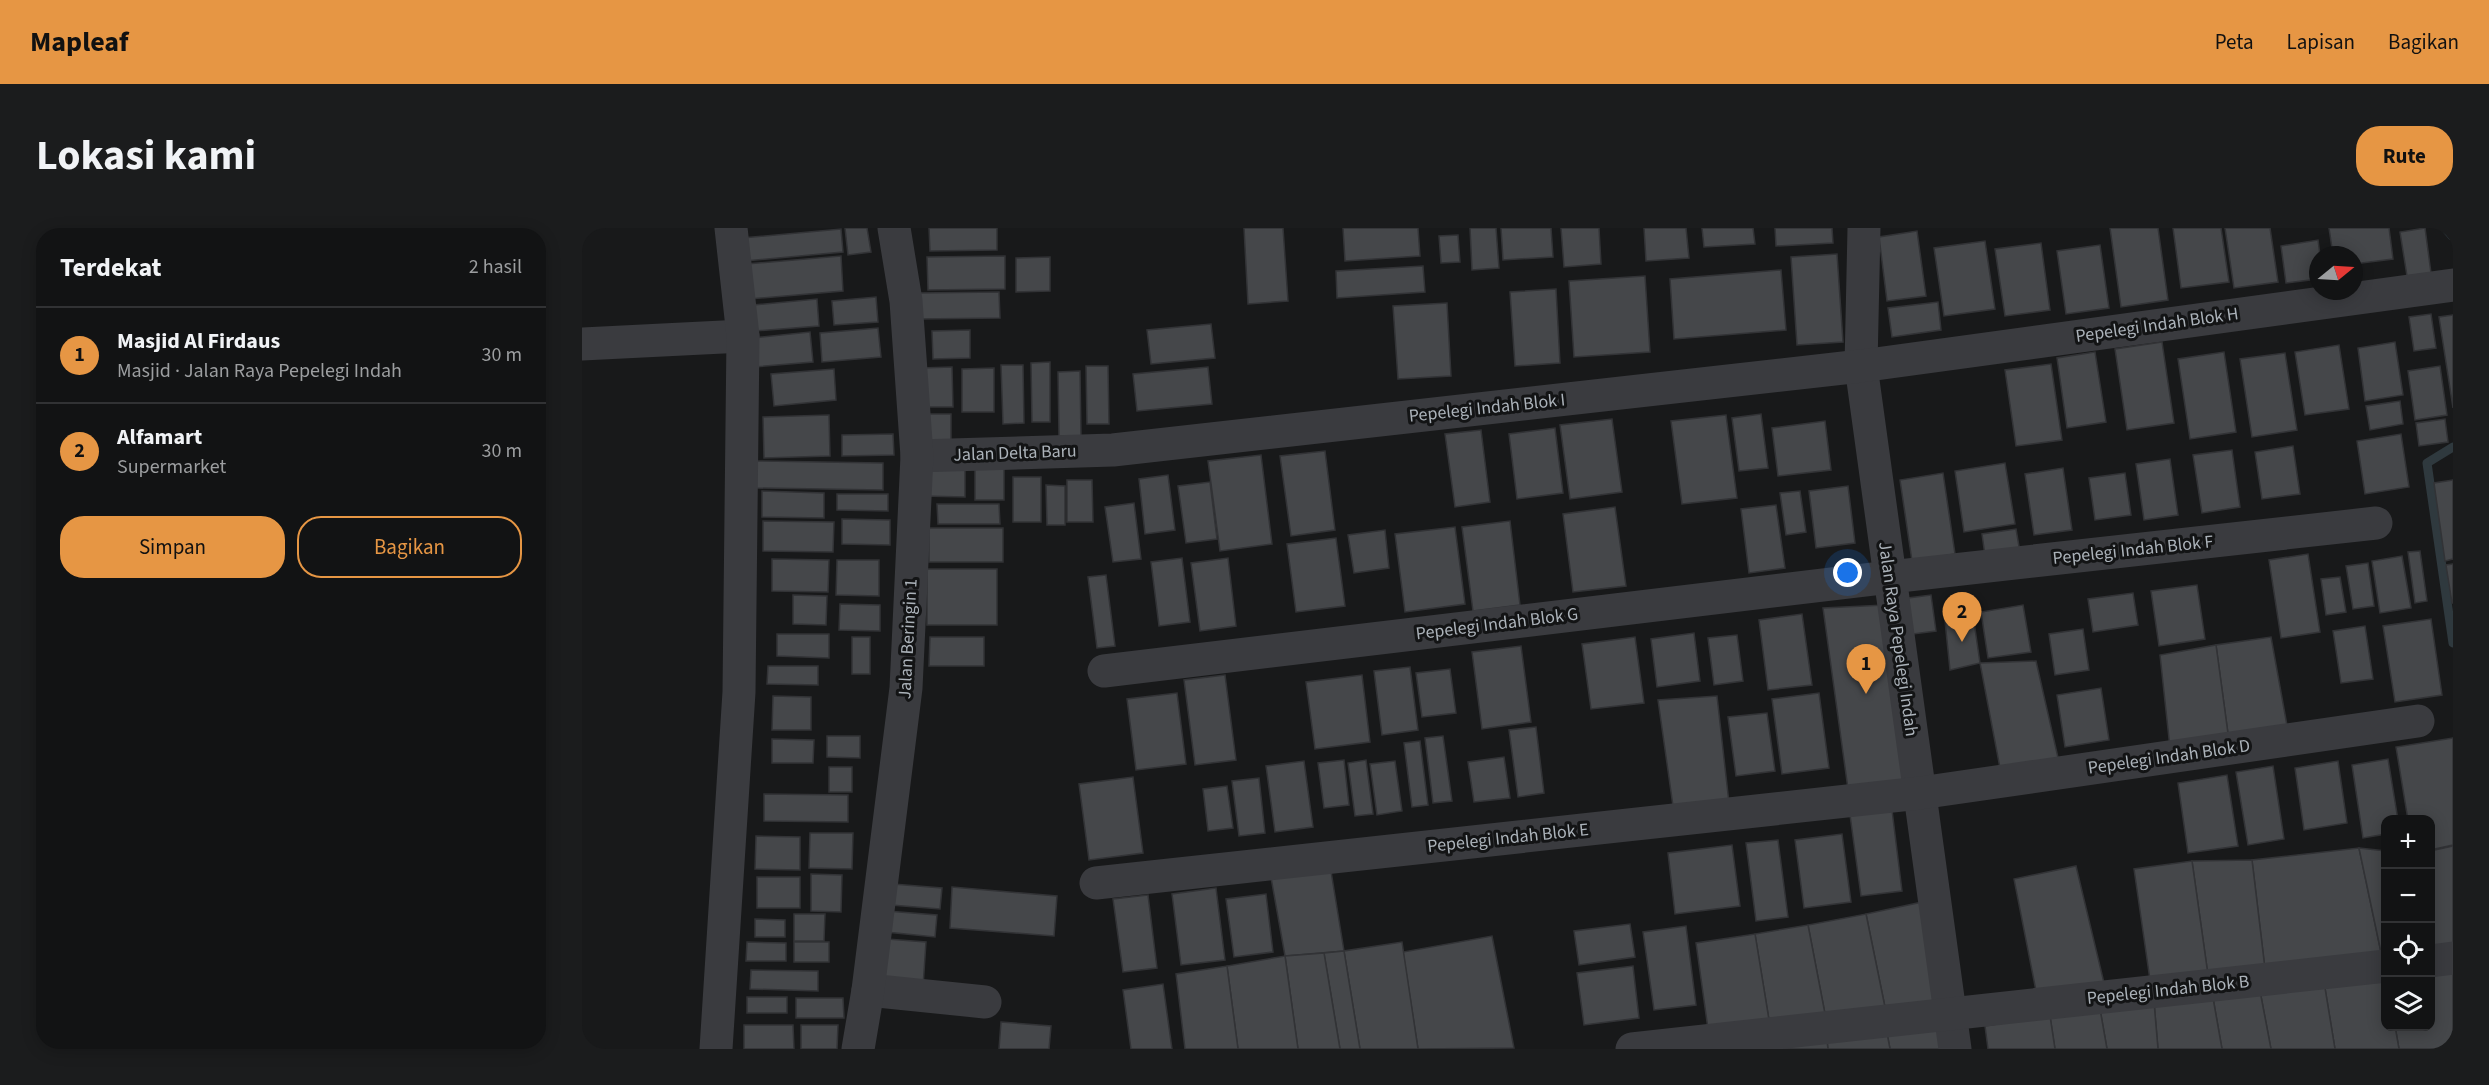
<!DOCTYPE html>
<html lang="id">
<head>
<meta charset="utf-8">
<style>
	:root { --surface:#121314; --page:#1b1c1d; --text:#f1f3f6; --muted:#9c9ea0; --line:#313234; --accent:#e69644 }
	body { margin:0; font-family:"Source Sans 3",sans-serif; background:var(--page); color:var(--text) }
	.controls { position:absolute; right:18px; bottom:18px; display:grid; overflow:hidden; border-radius:12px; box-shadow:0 3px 15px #0003 }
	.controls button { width:54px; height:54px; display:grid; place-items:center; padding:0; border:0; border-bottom:2px solid var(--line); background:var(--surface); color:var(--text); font:30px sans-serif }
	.compass { position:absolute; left:1727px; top:18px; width:54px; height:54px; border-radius:50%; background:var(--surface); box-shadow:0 3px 15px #0003; rotate:72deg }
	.you { position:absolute; left:1266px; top:345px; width:21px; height:21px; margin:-15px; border:4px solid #fff; border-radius:50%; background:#1a73e8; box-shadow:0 0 0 9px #1a73e833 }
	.badge { display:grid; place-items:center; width:39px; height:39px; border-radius:50%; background:var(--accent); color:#111; font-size:20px; font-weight:700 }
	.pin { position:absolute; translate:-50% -50px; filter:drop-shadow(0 2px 3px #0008) }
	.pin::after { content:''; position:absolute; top:32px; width:21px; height:18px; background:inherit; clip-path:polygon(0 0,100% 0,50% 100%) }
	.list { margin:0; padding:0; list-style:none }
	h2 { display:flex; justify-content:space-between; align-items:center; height:78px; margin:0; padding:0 24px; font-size:26px }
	h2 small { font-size:20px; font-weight:400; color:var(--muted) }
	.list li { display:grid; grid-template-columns:39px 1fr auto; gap:18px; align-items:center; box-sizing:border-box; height:96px; padding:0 24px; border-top:2px solid var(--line) }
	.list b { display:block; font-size:22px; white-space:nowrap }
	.list p { margin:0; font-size:20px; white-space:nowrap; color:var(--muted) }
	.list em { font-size:20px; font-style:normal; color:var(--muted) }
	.actions { display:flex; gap:12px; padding:18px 24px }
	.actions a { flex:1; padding:14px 0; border:2px solid var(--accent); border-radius:24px; text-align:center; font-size:21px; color:var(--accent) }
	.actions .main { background:var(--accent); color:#111 }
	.icon { flex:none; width:33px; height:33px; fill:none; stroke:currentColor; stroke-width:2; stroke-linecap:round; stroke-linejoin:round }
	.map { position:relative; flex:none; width:1871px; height:821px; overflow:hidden; border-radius:24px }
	header { display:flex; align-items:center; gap:36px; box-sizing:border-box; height:84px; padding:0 30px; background:var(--accent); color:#111 }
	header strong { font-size:28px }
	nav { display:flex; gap:33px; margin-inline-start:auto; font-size:21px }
	.intro { display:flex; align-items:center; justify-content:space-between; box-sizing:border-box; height:144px; padding:0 36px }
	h1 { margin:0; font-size:42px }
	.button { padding:15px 27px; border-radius:24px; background:var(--accent); color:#111; font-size:21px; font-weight:700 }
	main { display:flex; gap:36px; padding:0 36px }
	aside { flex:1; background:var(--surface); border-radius:24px; box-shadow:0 3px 15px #0003 }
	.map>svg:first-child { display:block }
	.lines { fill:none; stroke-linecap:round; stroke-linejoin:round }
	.stream { stroke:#2f393e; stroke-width:9 }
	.building { fill:#45474a; stroke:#323336; stroke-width:1.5 }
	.minor { stroke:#3a3b3f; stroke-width:33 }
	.labels { text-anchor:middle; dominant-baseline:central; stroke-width:6; stroke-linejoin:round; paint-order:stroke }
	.street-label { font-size:18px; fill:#abb2b9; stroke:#131415 }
</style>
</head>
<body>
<header>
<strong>Mapleaf</strong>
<nav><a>Peta</a><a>Lapisan</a><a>Bagikan</a></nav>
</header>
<div class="intro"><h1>Lokasi kami</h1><a class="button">Rute</a></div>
<main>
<aside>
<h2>Terdekat<small>2 hasil</small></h2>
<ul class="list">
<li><span class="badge">1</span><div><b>Masjid Al Firdaus</b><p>Masjid · Jalan Raya Pepelegi Indah</p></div><em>30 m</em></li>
<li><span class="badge">2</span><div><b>Alfamart</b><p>Supermarket</p></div><em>30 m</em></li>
</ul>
<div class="actions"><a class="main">Simpan</a><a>Bagikan</a></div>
</aside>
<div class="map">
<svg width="1871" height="821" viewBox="0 0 1871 821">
	<rect width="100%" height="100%" fill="#18191a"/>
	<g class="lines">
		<g class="stream">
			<polyline points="1863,0 1871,9"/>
			<polyline points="1871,219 1845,235 1871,415"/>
		</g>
	</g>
	<g class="building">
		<polygon points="263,0 285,0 289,24 266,27"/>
		<polygon points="347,0 415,0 415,22 348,23"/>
		<polygon points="662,0 701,0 706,73 666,76"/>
		<polygon points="761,0 836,0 838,28 763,33"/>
		<polygon points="888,0 914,0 917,40 890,42"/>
		<polygon points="919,0 969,0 971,29 921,32"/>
		<polygon points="979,0 1017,0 1019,36 982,39"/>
		<polygon points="1062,0 1104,0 1107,30 1064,33"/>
		<polygon points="1120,0 1171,0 1173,16 1122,19"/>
		<polygon points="1193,0 1250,0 1251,15 1194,18"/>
		<polygon points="1528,0 1576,0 1586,72 1539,79"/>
		<polygon points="1591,0 1639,0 1647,54 1599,60"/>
		<polygon points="1643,0 1688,0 1696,54 1652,60"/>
		<polygon points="1747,0 1807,0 1811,31 1772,36 1772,27 1751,27"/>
		<polygon points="1843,0 1849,45 1825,48 1818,4"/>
		<polygon points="259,1 261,24 163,33 160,10"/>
		<polygon points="1335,3 1344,68 1305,73 1297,9"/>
		<polygon points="876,7 878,34 859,35 857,8"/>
		<polygon points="1736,12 1738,27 1736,27 1736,51 1704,55 1699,18"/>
		<polygon points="1403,13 1413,81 1362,88 1352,20"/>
		<polygon points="1459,15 1468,82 1423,88 1413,21"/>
		<polygon points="1518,17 1527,80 1484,86 1475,23"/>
		<polygon points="1255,26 1261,114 1215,117 1209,29"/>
		<polygon points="259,28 261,63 167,71 164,36"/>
		<polygon points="423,28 423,61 346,62 345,29"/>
		<polygon points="468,29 468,63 434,64 434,30"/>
		<polygon points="841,38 843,64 755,70 754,43"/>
		<polygon points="1199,42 1204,102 1092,111 1088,51"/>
		<polygon points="1063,48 1068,124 992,129 987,53"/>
		<polygon points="974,61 978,135 933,138 928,64"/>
		<polygon points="417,64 418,90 337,91 336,65"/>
		<polygon points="294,69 296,94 252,97 250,73"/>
		<polygon points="235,71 237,98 173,103 171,77"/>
		<polygon points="1356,74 1359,102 1310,109 1306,80"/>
		<polygon points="865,75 869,148 816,151 811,78"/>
		<polygon points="1849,86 1854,120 1832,123 1827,89"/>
		<polygon points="1871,87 1871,180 1857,89"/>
		<polygon points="629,96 633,130 569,136 565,102"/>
		<polygon points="296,100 299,129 240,134 238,105"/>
		<polygon points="388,102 388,130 351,131 350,103"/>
		<polygon points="228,104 231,134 172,139 170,110"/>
		<polygon points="1580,114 1592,195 1545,202 1533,121"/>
		<polygon points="1813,114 1821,167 1783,173 1776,120"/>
		<polygon points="1757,117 1767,181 1723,187 1713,124"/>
		<polygon points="1513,124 1524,194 1485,200 1475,130"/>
		<polygon points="1642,124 1654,204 1608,211 1596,131"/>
		<polygon points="1703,125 1715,202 1670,209 1658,131"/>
		<polygon points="468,134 468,194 450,194 449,135"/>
		<polygon points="1469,136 1480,212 1434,218 1423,142"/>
		<polygon points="419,137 441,137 442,195 421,196"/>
		<polygon points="504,138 526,138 527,196 505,196"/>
		<polygon points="1858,138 1865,187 1833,192 1826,143"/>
		<polygon points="370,139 371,179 339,179 338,140"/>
		<polygon points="626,139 630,176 555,183 551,146"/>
		<polygon points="412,140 412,184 380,184 380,141"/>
		<polygon points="252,141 254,172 192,178 189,146"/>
		<polygon points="498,143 499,208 477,208 476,144"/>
		<polygon points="1818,173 1821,196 1788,202 1784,178"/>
		<polygon points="338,186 369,186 369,213 338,214"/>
		<polygon points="1179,186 1186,240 1157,243 1150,190"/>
		<polygon points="247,187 248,228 182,230 181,189"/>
		<polygon points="1144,187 1155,270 1100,276 1089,193"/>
		<polygon points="1030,191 1040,264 988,271 978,197"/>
		<polygon points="1863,191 1866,214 1837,218 1834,195"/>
		<polygon points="1243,193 1249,242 1196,248 1190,200"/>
		<polygon points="973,200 981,265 935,271 927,206"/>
		<polygon points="899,202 908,274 873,279 863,206"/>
		<polygon points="311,206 312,227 260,228 260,207"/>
		<polygon points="1819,206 1827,259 1783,266 1775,213"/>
		<polygon points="1711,218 1718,266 1680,271 1673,224"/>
		<polygon points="1650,222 1658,279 1620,285 1611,227"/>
		<polygon points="743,223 753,302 709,308 698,228"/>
		<polygon points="679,227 690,316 638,323 626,233"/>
		<polygon points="1588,231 1596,287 1562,292 1554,236"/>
		<polygon points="175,233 301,235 301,262 174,260"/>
		<rect x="393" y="233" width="29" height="39"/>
		<polygon points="1423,235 1433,296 1382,304 1373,243"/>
		<polygon points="1481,240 1490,302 1452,307 1443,246"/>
		<polygon points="340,241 383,242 383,269 340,268"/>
		<polygon points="1361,245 1373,326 1330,333 1318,252"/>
		<polygon points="1543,245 1549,287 1513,292 1507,250"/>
		<polygon points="586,247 593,302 563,306 557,251"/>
		<rect x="431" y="249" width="28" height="45"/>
		<polygon points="485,252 510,252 511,294 485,294"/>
		<polygon points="1871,252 1871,331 1863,333 1852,255"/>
		<polygon points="628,254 635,311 604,315 596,258"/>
		<polygon points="464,257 483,258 483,297 465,297"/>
		<polygon points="1266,258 1273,315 1234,320 1227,263"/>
		<polygon points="180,263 242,265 242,290 180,289"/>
		<polygon points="1218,263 1224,304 1204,307 1198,265"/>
		<polygon points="255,266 306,266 306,283 255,282"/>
		<polygon points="552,275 559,331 531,334 523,279"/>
		<polygon points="355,276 417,276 418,296 356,296"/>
		<polygon points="1194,277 1203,340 1167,345 1159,281"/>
		<polygon points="1033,279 1044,358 991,364 981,286"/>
		<polygon points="260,291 308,292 308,317 260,316"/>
		<polygon points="181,293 252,294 251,324 181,323"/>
		<polygon points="928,293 938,377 891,383 880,299"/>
		<polygon points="873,299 883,376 823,384 813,306"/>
		<rect x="347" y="300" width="74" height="34"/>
		<polygon points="1434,301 1439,330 1404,335 1400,306"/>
		<polygon points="803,302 807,340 772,345 766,307"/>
		<polygon points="754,310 763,378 714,384 705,316"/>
		<polygon points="1838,323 1845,373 1833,375 1826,324"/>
		<polygon points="1726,326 1738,404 1699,410 1687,332"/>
		<polygon points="1820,328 1829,380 1798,385 1790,333"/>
		<polygon points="600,330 608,394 577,398 569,334"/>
		<polygon points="646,330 654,398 618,403 609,335"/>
		<polygon points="190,331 247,332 246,364 190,363"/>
		<polygon points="255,332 297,332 297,368 254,367"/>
		<polygon points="1786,335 1792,378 1771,381 1764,338"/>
		<polygon points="1871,336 1871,375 1870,375 1864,337"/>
		<rect x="345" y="341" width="70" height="56"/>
		<polygon points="524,347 533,418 515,420 506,349"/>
		<polygon points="1758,349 1764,384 1744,387 1739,351"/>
		<polygon points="1615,357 1623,411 1577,418 1569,363"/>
		<polygon points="1551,365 1556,397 1511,404 1506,371"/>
		<polygon points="211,367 245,368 244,397 211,396"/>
		<polygon points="1349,367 1354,403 1331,406 1326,370"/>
		<polygon points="258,376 298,377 298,403 257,402"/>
		<polygon points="1303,377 1325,552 1266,561 1241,380"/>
		<polygon points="1441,377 1449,424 1406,430 1399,384"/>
		<polygon points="1220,386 1230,457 1186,462 1177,392"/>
		<polygon points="1391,387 1398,435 1368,442 1363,393"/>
		<polygon points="1849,391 1860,467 1813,474 1801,398"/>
		<polygon points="1783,398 1791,451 1759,455 1751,403"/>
		<polygon points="1501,401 1507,442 1473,447 1467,406"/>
		<polygon points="1112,405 1118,453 1075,459 1069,411"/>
		<polygon points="195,406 247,406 247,430 195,428"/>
		<polygon points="1155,407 1161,453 1132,457 1126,410"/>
		<rect x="270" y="409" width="18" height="37"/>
		<polygon points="348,409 402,409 402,438 347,438"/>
		<polygon points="1053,409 1062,475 1009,481 1000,416"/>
		<polygon points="1689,409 1706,503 1647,513 1634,417"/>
		<polygon points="1634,417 1647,513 1588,520 1578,427"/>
		<polygon points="939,418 949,494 900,501 890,424"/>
		<polygon points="1454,433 1477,534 1418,540 1398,435"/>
		<polygon points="186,438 236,438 236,457 185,456"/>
		<polygon points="828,439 836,502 800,507 792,443"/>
		<polygon points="868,441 874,485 840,489 834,445"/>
		<polygon points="643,447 654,532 613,537 602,452"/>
		<polygon points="780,447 788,514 733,521 724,454"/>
		<polygon points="1519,460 1527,512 1483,519 1475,467"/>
		<polygon points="595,465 604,536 554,542 545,471"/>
		<polygon points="1237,465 1247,540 1200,546 1190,471"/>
		<polygon points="191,468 229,469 229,502 190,502"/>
		<polygon points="1135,468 1147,575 1091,578 1076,472"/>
		<polygon points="1185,485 1193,543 1154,548 1146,489"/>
		<polygon points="954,499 962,565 936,569 927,502"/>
		<polygon points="245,508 278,508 278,530 245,529"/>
		<polygon points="861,508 870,573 851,575 843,510"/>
		<polygon points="1871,510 1871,617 1848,622 1848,592 1826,592 1814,519"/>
		<polygon points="190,511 232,512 231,535 190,535"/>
		<polygon points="838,513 846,577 830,579 822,515"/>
		<polygon points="922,529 928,570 892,574 886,534"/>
		<polygon points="1806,531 1816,592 1804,592 1804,606 1781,610 1770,537"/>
		<polygon points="762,532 767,577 742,580 736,535"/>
		<polygon points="784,532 791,586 773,588 766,535"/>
		<polygon points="722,533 731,599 693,604 684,538"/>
		<polygon points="813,533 820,583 795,587 788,536"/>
		<polygon points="1756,533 1765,595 1722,602 1713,540"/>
		<polygon points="1691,538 1702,611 1666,617 1654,544"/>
		<rect x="247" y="539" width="23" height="25"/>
		<polygon points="1645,547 1656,618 1606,625 1596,555"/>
		<polygon points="551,549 561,625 507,632 497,556"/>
		<polygon points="677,550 683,605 657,608 650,553"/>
		<polygon points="645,558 651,600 626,603 621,561"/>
		<polygon points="182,566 266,567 266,594 182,593"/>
		<polygon points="1310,582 1320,663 1279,668 1268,587"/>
		<polygon points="228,605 271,605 270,641 227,640"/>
		<polygon points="1260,606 1269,674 1222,680 1213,612"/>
		<polygon points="174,608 218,609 218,642 173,641"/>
		<polygon points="1196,612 1206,689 1174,693 1164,615"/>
		<polygon points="1150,617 1158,678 1093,686 1086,625"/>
		<polygon points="1871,618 1871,719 1848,722 1848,623"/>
		<polygon points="1777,620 1800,729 1683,741 1670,632"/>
		<polygon points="1777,620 1804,623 1804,728 1800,729"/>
		<polygon points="1670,632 1683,741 1626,747 1610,633"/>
		<polygon points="1610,633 1626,747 1568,752 1552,641"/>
		<polygon points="748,637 762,723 703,728 688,644"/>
		<polygon points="1494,638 1523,759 1454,763 1432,651"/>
		<polygon points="229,646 260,647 259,684 229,683"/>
		<rect x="175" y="649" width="43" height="31"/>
		<polygon points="311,656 360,660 358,681 309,677"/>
		<polygon points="370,659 475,668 472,708 368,700"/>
		<polygon points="634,660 643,732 599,737 590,666"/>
		<polygon points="684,666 691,724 652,729 644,671"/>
		<polygon points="566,667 575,740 541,744 531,671"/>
		<polygon points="1345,673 1361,774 1304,784 1284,686"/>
		<polygon points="305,683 355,687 353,709 304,704"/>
		<polygon points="212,686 243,686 242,713 212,713"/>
		<polygon points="1284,686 1304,784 1244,791 1226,697"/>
		<polygon points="173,691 203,692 203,709 173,709"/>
		<polygon points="1048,696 1053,729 997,737 992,703"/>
		<polygon points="1226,697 1244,791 1188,798 1173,706"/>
		<polygon points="1104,698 1114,777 1072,782 1061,704"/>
		<polygon points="1173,706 1188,798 1126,801 1114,715"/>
		<polygon points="910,708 932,820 836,821 821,724"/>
		<polygon points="305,711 344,714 341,759 302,755"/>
		<polygon points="165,714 204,715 204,733 164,733"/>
		<rect x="212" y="714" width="35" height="20"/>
		<polygon points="820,714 836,821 778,821 762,723"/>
		<polygon points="762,723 778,821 758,821 742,725"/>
		<polygon points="742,725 758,821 716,821 703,728"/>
		<polygon points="703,728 716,821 656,821 645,738"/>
		<polygon points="645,738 656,821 603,821 594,746"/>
		<polygon points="1051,738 1057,790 1002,797 995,745"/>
		<polygon points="1871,741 1871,821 1817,821 1813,798 1848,798 1848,743"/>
		<polygon points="169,742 236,743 236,763 168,761"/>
		<polygon points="1804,748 1804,798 1813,798 1817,821 1753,821 1742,754"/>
		<polygon points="1742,754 1753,821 1689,821 1678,763"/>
		<polygon points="581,756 590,821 549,821 541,762"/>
		<polygon points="1678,763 1689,821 1640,821 1631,770"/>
		<rect x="165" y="769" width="40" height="16"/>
		<polygon points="214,770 261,770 262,790 214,790"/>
		<polygon points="1631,770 1640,821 1576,821 1572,774"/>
		<polygon points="1572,774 1576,821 1525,821 1518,781"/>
		<polygon points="1518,781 1525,821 1473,821 1468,788"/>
		<polygon points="1468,788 1473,821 1406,821 1403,798"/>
		<polygon points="419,794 469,798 467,821 417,821"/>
		<polygon points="1367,795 1370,821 1308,821 1305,805"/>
		<polygon points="162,797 211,797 212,821 162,821"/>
		<polygon points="219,797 256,797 255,821 219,821"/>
		<polygon points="1305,805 1308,821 1246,821 1245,813"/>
		<polygon points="1245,813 1246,821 1190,821"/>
	</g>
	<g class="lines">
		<g class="minor">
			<polyline points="1282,0 1279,138 1373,821"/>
			<polyline points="0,116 161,108"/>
			<polyline points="335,228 531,222 1279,138 1871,57"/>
			<polyline points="522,443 1308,349 1794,295"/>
			<polyline points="514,655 1338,565 1836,493"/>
			<polyline points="1848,733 1871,730"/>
			<polyline points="286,762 403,774"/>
			<polyline points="134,821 157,464 161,108 149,0"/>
			<polyline points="276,821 286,762 324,460 335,228 324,73 312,0"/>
			<polyline points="1050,821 1804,738"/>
		</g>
	</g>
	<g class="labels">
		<g class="street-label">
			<text transform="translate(1575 97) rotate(-8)">Pepelegi Indah Blok H</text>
			<text transform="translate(905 180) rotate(-6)">Pepelegi Indah Blok I</text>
			<text transform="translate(433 225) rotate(-2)">Jalan Delta Baru</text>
			<text transform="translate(1551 322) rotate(-6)">Pepelegi Indah Blok F</text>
			<text transform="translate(915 396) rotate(-7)">Pepelegi Indah Blok G</text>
			<text transform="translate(326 411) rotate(-87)">Jalan Beringin 1</text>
			<text transform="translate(1316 411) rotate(82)">Jalan Raya Pepelegi Indah</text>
			<text transform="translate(1587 529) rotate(-8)">Pepelegi Indah Blok D</text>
			<text transform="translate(926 610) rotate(-6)">Pepelegi Indah Blok E</text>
			<text transform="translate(1586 762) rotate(-6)">Pepelegi Indah Blok B</text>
		</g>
	</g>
</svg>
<div class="controls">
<button>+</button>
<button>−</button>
<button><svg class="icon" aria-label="locate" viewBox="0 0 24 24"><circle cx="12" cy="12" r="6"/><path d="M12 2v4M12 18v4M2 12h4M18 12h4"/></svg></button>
<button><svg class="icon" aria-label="layers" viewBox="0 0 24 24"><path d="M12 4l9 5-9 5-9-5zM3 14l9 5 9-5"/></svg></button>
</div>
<svg class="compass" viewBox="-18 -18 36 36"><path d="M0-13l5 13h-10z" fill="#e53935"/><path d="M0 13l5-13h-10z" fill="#9c9ea0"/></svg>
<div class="you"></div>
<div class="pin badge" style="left:1284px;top:466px">1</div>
<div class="pin badge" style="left:1380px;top:414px">2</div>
</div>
</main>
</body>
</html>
